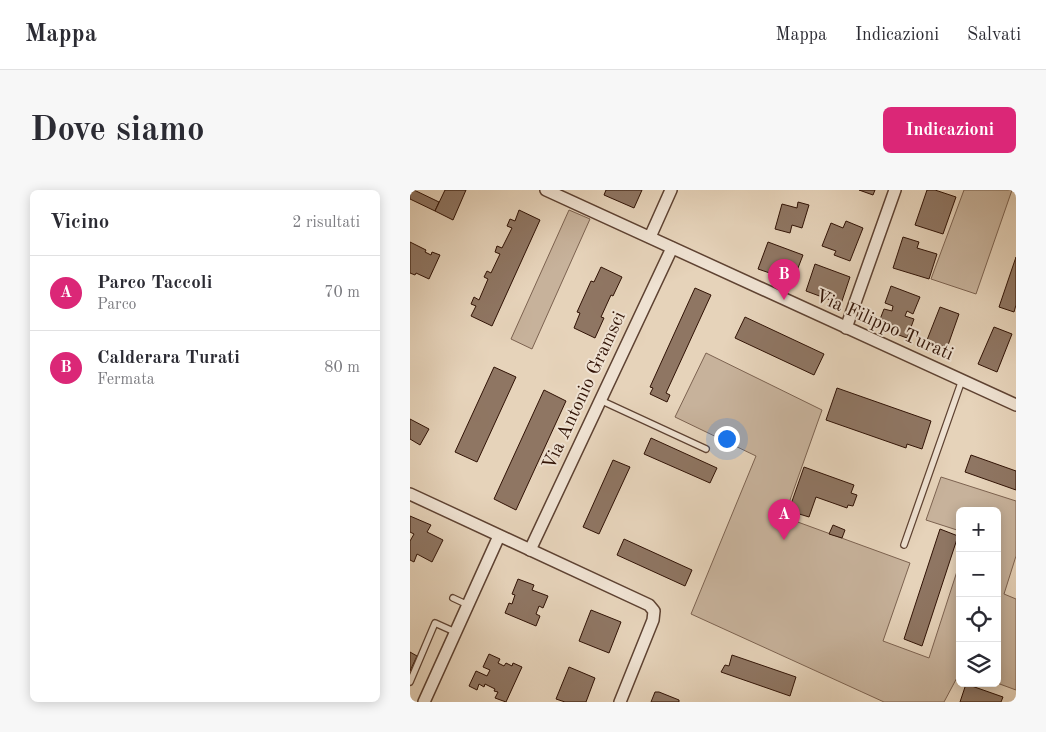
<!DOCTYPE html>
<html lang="it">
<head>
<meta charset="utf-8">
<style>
	:root { --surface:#fff; --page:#f7f7f7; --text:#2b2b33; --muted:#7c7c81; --line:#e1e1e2; --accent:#db2777 }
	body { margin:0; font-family:"Old Standard TT",serif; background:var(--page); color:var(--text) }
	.controls { position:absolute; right:15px; bottom:15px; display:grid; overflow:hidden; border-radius:8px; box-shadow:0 2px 12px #0003 }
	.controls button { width:45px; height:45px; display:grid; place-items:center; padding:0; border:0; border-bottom:1px solid var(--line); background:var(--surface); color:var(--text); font:25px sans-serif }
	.you { position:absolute; left:316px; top:248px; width:18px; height:18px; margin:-12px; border:4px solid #fff; border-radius:50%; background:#1a73e8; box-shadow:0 0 0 8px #1a73e833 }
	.badge { display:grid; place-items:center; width:32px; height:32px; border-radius:50%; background:var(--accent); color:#fff; font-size:16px; font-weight:700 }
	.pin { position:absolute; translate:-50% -41px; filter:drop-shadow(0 1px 2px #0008) }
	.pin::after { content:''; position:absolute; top:26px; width:18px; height:15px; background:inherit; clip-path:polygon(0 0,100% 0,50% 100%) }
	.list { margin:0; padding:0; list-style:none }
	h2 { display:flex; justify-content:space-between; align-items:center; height:65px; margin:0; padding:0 20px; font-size:21px }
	h2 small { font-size:16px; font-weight:400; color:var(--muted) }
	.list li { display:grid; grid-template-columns:32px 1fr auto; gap:15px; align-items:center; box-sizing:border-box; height:75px; padding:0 20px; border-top:1px solid var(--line) }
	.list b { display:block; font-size:19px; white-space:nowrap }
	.list p { margin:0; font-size:16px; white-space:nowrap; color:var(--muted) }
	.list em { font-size:16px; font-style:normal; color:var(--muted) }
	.icon { flex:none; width:28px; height:28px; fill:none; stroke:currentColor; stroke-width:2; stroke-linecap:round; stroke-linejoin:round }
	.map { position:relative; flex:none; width:606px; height:512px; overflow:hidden; border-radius:8px }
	header { display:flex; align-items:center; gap:30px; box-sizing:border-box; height:70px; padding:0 25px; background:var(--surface); border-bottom:1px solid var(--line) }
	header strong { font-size:24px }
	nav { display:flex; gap:28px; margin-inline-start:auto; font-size:18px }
	.intro { display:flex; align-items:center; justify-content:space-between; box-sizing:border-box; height:120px; padding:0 30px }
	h1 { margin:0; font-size:35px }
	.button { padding:12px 22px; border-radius:8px; background:var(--accent); color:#fff; font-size:18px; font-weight:700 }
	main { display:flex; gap:30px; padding:0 30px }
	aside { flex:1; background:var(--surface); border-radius:8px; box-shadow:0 2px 12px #0003 }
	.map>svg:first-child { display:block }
	.green { fill:#c7b29b; stroke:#7c6250 }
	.building { fill:#8f7663; stroke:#301205 }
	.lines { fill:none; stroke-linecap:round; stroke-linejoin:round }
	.lane-casing { stroke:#5e4232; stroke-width:8 }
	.street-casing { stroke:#5e4232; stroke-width:14 }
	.lane { stroke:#efe2d2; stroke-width:5.5 }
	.street { stroke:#efe2d2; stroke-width:11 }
	.labels { text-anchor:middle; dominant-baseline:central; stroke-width:4; stroke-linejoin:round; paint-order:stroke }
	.street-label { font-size:19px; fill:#301205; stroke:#efe2d2 }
</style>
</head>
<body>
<header>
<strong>Mappa</strong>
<nav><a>Mappa</a><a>Indicazioni</a><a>Salvati</a></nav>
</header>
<div class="intro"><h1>Dove siamo</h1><a class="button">Indicazioni</a></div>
<main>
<aside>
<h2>Vicino<small>2 risultati</small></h2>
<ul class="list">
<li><span class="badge">A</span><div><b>Parco Taccoli</b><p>Parco</p></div><em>70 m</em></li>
<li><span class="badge">B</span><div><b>Calderara Turati</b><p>Fermata</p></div><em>80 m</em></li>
</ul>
</aside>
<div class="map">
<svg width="606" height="512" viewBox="0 0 606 512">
	<rect width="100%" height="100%" fill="#e6d3ba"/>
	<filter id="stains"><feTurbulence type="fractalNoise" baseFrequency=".004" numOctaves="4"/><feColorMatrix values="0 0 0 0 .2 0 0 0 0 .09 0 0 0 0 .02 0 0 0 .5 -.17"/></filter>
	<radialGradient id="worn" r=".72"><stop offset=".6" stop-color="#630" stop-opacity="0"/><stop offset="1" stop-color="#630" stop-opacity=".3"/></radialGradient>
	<g class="green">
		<polygon points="554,0 602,0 566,104 521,89"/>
		<polygon points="159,20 180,29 122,159 101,149"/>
		<polygon points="296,163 412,220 374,327 500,373 473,451 519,468 550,372 550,482 534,512 474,512 281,424 346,266 265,227"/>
		<polygon points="531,287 606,311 606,366 594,404 606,409 606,500 587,493 587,321 550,321 550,341 516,330"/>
	</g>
	<g class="building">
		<polygon points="0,0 4,0 29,12 25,21 0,9"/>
		<polygon points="35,0 56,0 43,30 25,21"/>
		<polygon points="196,0 232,0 224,18 194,5"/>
		<polygon points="449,0 465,0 463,5"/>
		<polygon points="517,0 525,0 546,7 533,44 505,35"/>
		<polygon points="388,12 399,15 392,38 382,35 380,43 365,39 372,14 387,18"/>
		<polygon points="109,20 130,30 82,136 61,126 66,116 61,114 64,107 69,110 78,89 74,87 77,81 81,83 90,64 85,62 87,56 92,58 102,38 97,36 100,29 105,31"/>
		<polygon points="436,31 453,38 440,71 424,65 426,61 412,56 421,33 433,38"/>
		<polygon points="493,47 509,52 507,58 527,64 519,89 483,78"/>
		<polygon points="0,52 16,60 15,62 21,65 22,62 30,65 19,89 6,83 5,85 0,83"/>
		<polygon points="358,52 393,65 383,91 348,79"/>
		<polygon points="606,67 606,115 604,122 589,117"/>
		<polygon points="405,74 440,87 431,114 396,101"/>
		<polygon points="191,77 212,87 203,106 201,105 191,127 194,128 185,148 164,138 170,123 167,122 181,91 184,92"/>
		<polygon points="481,96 510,107 503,124 497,121 495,126 504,129 497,148 467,137 474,119 482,121 483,116 475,113"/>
		<polygon points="285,98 301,105 256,203 260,205 257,212 240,204 243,198 240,197"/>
		<polygon points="530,117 549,124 537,158 517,150"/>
		<polygon points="335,127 414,164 404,185 325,148"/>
		<polygon points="584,137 602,144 587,182 568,174"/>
		<polygon points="84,177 106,187 67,272 45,262"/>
		<polygon points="427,198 521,231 512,259 497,254 496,258 416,230"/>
		<polygon points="134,200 156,211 106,320 84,309"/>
		<polygon points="0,229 19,239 10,255 0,249"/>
		<polygon points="241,248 307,278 300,293 234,264"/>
		<polygon points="561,265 606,281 606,300 555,282"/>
		<polygon points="203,270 220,277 189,344 173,337"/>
		<polygon points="394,277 444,295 441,303 447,305 443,316 438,315 437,318 406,307 399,327 386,323 388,319 380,317"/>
		<polygon points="0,326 21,335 17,342 33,350 22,372 7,364 4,372 0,370 0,351 4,344 0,342"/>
		<polygon points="423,335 435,340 432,348 419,344"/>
		<polygon points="530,339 548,346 512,456 494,449"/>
		<polygon points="214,349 282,380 275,396 207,365"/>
		<polygon points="108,389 124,395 122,400 138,406 133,418 129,416 126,424 130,426 126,436 95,423 99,413 102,414 105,405 102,404"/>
		<polygon points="181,420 211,432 199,463 169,451"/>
		<polygon points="0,462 7,466 0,481"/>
		<polygon points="79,464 90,469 88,473 94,476 96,473 102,476 103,473 112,477 96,512 85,508 88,502 84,501 85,499 75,494 74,497 69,494 67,500 59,496 66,481 77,486 80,480 73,477"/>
		<polygon points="322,465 386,487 380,506 311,482 315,475 319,476"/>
		<polygon points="159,477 185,488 176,512 155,512 146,509"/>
		<polygon points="556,494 593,507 591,512 550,512"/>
		<polygon points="245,502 249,502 269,510 269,512 241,512"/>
	</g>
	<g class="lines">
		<defs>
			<g id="lane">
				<polyline points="190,210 296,259"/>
				<polyline points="494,355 552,190"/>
				<polyline points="43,408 58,415"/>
				<polyline points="0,492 25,433 45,442"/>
			</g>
			<g id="street">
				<polyline points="136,0 606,215"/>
				<polyline points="240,47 261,0"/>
				<polyline points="436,138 485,0"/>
				<polyline points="0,304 239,415 244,421 243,430 210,512"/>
				<polyline points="120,360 262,58"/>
				<polyline points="14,512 89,346"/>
			</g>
		</defs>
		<use href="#lane" class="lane-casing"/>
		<use href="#street" class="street-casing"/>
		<use href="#lane" class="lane"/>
		<use href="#street" class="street"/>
	</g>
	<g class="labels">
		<g class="street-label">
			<text transform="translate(474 136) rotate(24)">Via Filippo Turati</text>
			<text transform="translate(175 201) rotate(-65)">Via Antonio Gramsci</text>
		</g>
	</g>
	<rect width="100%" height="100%" filter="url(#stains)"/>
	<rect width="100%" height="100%" fill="url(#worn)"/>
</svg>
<div class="controls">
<button>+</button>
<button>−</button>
<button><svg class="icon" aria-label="locate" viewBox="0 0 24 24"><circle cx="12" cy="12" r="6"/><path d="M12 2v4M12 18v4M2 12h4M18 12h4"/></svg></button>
<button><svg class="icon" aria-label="layers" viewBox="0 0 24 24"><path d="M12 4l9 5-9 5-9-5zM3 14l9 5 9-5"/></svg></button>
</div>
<div class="you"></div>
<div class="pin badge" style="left:374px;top:350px">A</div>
<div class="pin badge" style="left:374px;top:110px">B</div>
</div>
</main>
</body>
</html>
